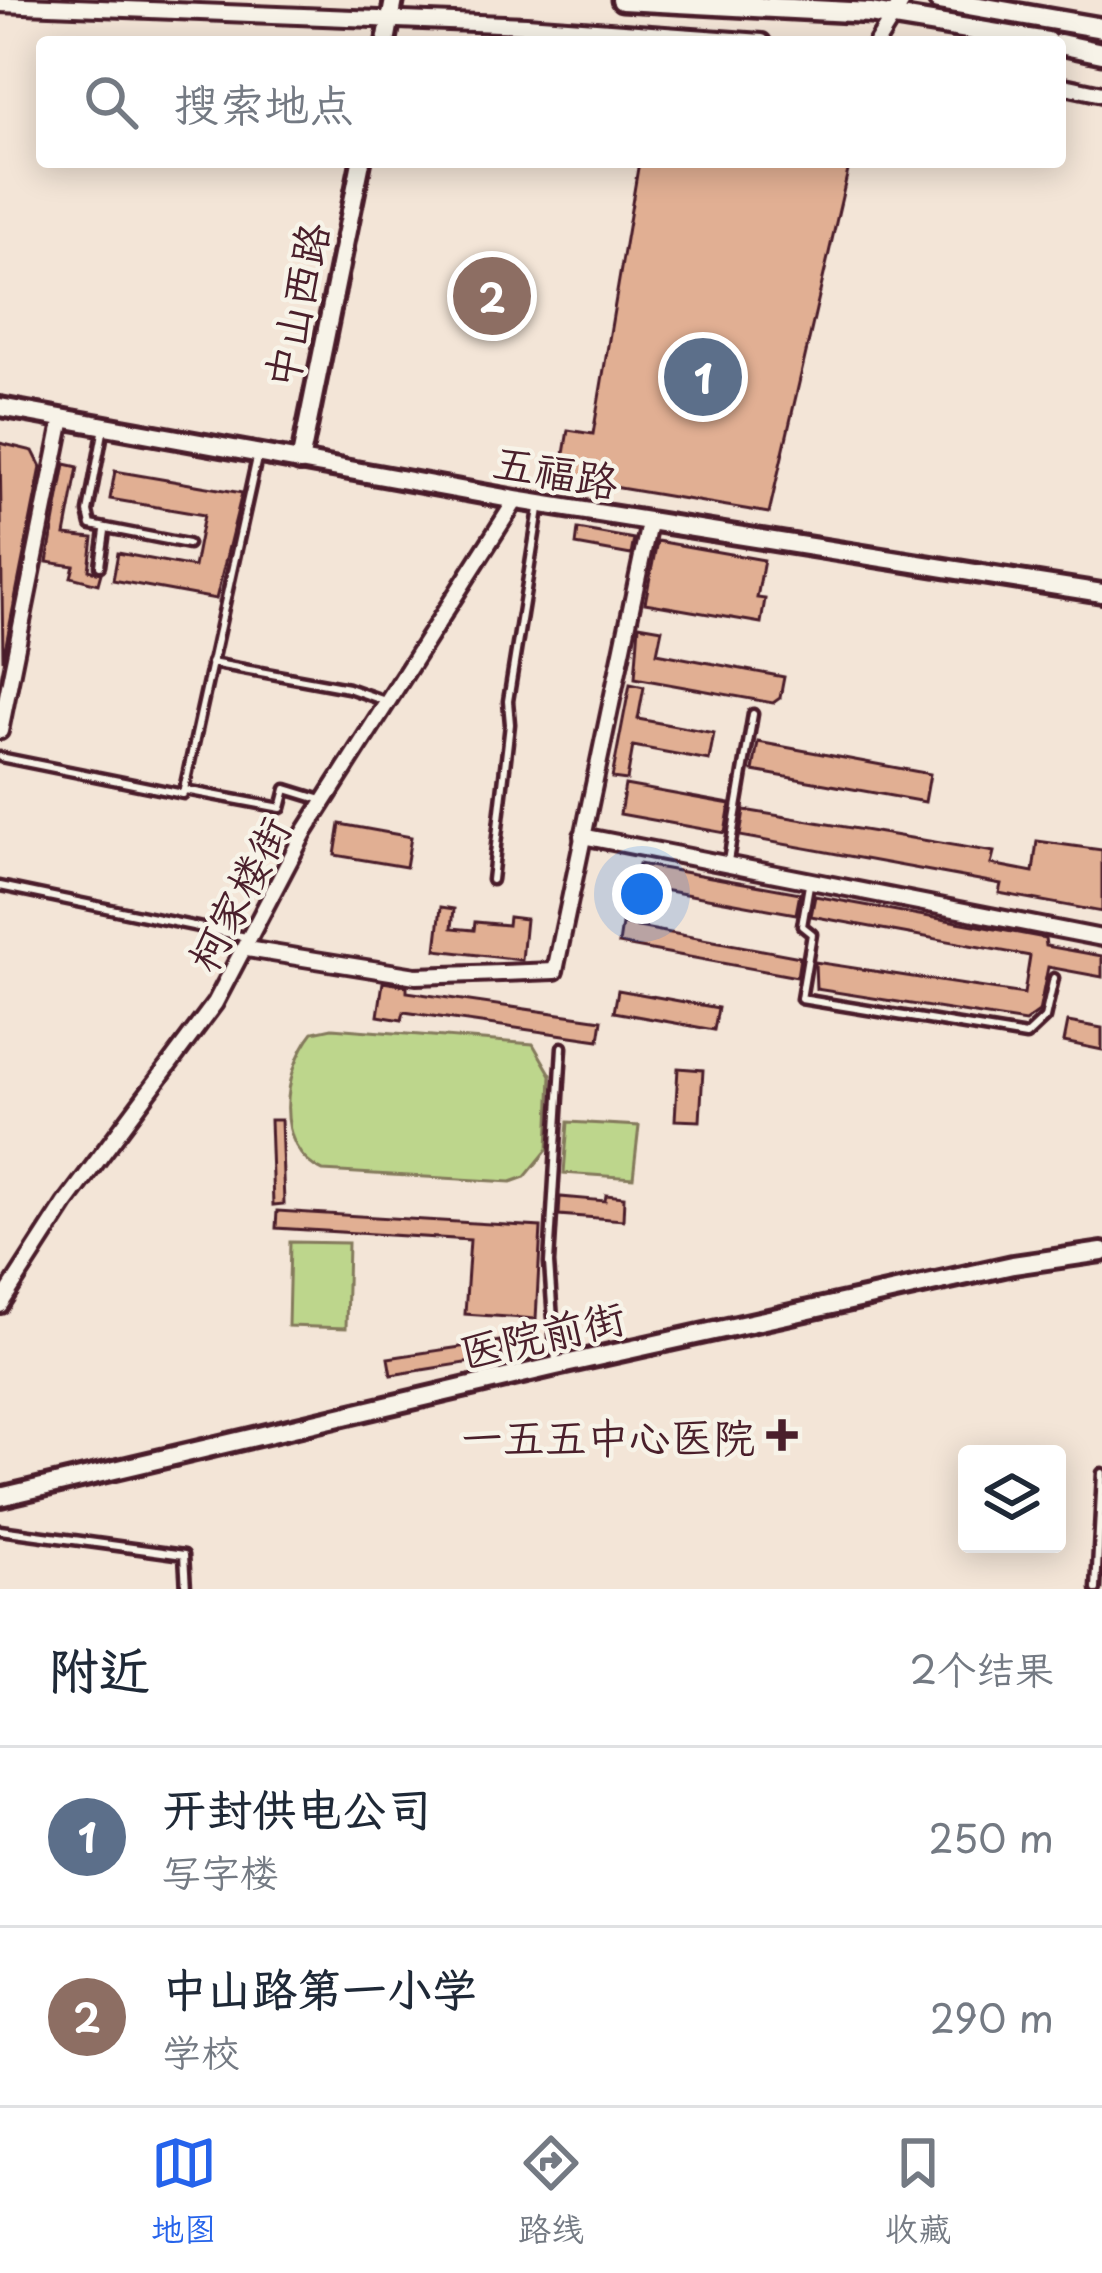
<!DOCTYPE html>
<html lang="zh">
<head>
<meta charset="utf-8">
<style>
	:root { --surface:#fff; --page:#f2f2f3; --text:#1f2937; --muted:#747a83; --line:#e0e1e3; --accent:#2563eb }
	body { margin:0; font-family:"Playpen Sans","LXGW WenKai TC",sans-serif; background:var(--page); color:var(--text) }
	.controls { position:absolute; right:36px; bottom:36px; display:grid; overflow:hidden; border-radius:12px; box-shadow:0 6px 30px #0003 }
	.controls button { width:108px; height:108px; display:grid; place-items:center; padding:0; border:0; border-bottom:3px solid var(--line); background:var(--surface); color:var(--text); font:60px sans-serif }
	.you { position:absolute; left:642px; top:894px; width:42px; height:42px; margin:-30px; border:9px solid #fff; border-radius:50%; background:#1a73e8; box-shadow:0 0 0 18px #1a73e833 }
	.badge { display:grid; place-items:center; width:78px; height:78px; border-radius:50%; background:var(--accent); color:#fff; font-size:39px; font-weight:700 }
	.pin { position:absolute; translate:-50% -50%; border:6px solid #fff; box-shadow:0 3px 12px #0006 }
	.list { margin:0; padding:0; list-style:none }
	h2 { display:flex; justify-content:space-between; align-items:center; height:156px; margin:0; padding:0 48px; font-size:51px }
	h2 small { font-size:39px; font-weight:400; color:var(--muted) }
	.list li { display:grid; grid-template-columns:78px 1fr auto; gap:36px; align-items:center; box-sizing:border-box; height:180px; padding:0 48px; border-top:3px solid var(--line) }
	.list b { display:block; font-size:45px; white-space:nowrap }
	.list p { margin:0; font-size:39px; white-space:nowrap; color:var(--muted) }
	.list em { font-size:39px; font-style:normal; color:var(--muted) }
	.icon { flex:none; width:66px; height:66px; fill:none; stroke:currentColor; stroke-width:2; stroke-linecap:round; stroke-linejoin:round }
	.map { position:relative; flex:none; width:1102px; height:1589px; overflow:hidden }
	.search { position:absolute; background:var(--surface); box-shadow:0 6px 30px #0003; left:36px; right:36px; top:36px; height:132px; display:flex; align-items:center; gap:30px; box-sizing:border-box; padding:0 42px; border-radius:12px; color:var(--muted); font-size:45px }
	.sheet { height:516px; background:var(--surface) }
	nav { display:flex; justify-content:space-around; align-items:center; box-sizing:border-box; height:168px; border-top:3px solid var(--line); background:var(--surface); font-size:33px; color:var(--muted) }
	nav a { display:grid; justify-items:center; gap:6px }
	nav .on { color:var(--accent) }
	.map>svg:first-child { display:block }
	.green { fill:#bdd68c; stroke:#847a5c; stroke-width:3 }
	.building { fill:#e1af93; stroke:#4a1f2b; stroke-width:3 }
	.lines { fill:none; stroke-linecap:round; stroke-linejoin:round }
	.service-casing { stroke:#4a1f2b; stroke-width:15 }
	.minor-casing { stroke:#4a1f2b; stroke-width:22 }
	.tertiary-casing { stroke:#4a1f2b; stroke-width:26 }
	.secondary-casing { stroke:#4a1f2b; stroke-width:27 }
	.service { stroke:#f7f3e8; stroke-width:6 }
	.minor { stroke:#f7f3e8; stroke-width:14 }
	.tertiary { stroke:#f7f3e8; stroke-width:16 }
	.secondary { stroke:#f7f3e8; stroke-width:18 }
	.poi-dot { fill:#4a1f2b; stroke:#f7f3e8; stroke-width:4.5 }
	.labels { text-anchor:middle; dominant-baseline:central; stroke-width:9; stroke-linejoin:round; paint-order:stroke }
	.street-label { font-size:42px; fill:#4a1f2b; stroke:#f7f3e8 }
	.poi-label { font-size:42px; fill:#4a1f2b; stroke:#f7f3e8; text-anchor:end }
</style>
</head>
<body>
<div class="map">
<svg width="1102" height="1589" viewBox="0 0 1102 1589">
	<rect width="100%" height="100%" fill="#f3e5d7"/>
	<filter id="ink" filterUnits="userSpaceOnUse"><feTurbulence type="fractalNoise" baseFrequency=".00833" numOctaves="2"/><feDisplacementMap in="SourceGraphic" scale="24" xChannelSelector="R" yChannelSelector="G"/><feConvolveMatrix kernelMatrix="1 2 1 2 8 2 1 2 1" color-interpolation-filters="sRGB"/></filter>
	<g filter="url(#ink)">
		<g class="green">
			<path d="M 332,1028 L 533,1044 L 551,1075 L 548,1149 L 525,1177 L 511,1182 L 323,1171 C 272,1150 283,1069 313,1032 Z"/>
			<polygon points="568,1122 639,1126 633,1178 564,1173"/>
			<polygon points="290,1242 348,1243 346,1328 288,1326"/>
		</g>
		<g class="building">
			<polygon points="639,162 850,162 769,513 560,478 568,430 593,434"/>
			<polygon points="0,443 33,451 41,467 3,660"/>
			<polygon points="65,464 78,467 65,535 93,538 89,570 101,573 98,584 71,577 74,566 47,562"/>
			<polygon points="115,471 242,493 216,599 113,580 118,553 194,567 204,515 110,499"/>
			<polygon points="578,529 634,539 631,555 576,545"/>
			<polygon points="657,541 764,560 757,598 765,599 761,623 645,603"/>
			<polygon points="639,625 662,629 657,653 784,677 780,698 773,703 635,678"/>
			<polygon points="630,684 644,687 638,719 714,733 709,760 633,746 627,780 612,778"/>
			<polygon points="758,742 930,774 925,802 753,771"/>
			<polygon points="625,785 730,804 725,833 620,814"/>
			<polygon points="744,810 994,852 991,864 1033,872 1037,841 1102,850 1102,912 999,893 1001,884 740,836"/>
			<polygon points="340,824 411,837 406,867 335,855"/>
			<polygon points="639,864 800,893 796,914 635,885"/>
			<polygon points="815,896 1045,938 1046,946 1102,956 1102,977 1048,967 1039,1012 1025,1022 816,989 815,962 1024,994 1030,956 811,916"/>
			<polygon points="441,907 454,909 452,928 474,930 475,922 508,925 509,917 526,919 522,960 436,950"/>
			<polygon points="622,924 800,957 797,977 619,944"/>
			<polygon points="383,982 407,986 407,992 602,1020 599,1040 404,1012 402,1020 378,1016"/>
			<polygon points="618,990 718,1008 714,1030 614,1012"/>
			<polygon points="1068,1022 1102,1028 1102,1050 1064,1042"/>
			<polygon points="678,1068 703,1070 700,1121 675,1120"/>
			<polygon points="270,1120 281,1120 284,1204 273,1205"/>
			<polygon points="606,1195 624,1197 623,1220 559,1215 560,1197 605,1201"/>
			<polygon points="277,1211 541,1227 536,1319 465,1314 470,1240 276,1228"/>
			<polygon points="500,1341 502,1357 391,1375 388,1358"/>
		</g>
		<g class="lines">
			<defs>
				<g id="service">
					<polyline points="104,427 88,512 91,525 188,544"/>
					<polyline points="100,566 105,531"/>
					<polyline points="211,663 348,688 388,702"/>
					<polyline points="0,757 183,794 257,458"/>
					<polyline points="185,790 281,808 286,789 325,801"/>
					<polyline points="728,861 753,714"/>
					<polyline points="492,880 510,724 508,701 539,509"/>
					<polyline points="809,885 802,926 812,934 801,999 1026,1036 1045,1018 1054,978"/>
					<polyline points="0,886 246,937"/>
					<polyline points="556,1362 549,1263 562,1047"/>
					<polyline points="0,1530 184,1555 186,1589"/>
					<polyline points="1096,1589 1102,1473"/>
				</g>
				<g id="minor">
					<polyline points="0,4 526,25 762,42"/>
					<polyline points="877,42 903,0"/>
					<polyline points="1060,85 1102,94"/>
					<polyline points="0,731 63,418"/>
					<polyline points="582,836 1102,938"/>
					<polyline points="247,949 416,976 555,971 649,523"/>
					<polyline points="0,1305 65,1204 215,1003 304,833 516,500"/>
				</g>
				<g id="tertiary">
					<polyline points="386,42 394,0"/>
					<polyline points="0,407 516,500 1102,593"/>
					<polyline points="300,462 361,162"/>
					<polyline points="0,1497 556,1366 1013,1265 1102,1252"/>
				</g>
				<g id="secondary">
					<polyline points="622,0 870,13 1047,42"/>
					<polyline points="939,0 1102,28"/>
					<polyline points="1060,44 1102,53"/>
				</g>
			</defs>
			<use href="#service" class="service-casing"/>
			<use href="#minor" class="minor-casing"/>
			<use href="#tertiary" class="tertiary-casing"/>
			<use href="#secondary" class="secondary-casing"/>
			<use href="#service" class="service"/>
			<use href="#minor" class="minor"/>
			<use href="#tertiary" class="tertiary"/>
			<use href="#secondary" class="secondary"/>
		</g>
	</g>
	<path class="poi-dot" d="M776 1417h12v12h12v12h-12v12h-12v-12h-12v-12h12z"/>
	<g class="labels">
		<g class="street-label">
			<text transform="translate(295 305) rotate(-78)">中山西路</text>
			<text transform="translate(556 470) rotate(10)">五福路</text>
			<text transform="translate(237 893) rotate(-62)">柯家楼街</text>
			<text transform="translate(542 1333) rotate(-13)">医院前街</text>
		</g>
		<g class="poi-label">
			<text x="755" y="1435">一五五中心医院</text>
		</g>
	</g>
</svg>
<div class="controls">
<button><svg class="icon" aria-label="layers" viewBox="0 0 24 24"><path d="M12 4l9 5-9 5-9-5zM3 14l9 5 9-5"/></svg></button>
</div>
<div class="you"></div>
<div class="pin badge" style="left:703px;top:377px;background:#5c6f8a">1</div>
<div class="pin badge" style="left:492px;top:296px;background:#8d6e63">2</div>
<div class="search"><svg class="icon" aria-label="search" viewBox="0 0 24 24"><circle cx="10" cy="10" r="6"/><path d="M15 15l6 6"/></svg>搜索地点</div>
</div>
<section class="sheet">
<h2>附近<small>2个结果</small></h2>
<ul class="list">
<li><span class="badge" style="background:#5c6f8a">1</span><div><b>开封供电公司</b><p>写字楼</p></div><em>250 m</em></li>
<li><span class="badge" style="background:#8d6e63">2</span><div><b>中山路第一小学</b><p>学校</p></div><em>290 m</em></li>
</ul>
</section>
<nav>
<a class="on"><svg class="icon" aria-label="map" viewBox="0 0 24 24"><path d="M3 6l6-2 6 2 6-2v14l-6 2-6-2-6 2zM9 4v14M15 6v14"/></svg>地图</a>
<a><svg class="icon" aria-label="directions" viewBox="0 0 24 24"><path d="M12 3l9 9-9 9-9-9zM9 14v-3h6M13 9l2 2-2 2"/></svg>路线</a>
<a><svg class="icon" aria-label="saved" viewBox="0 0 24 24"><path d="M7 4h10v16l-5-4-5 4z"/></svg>收藏</a>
</nav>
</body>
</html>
